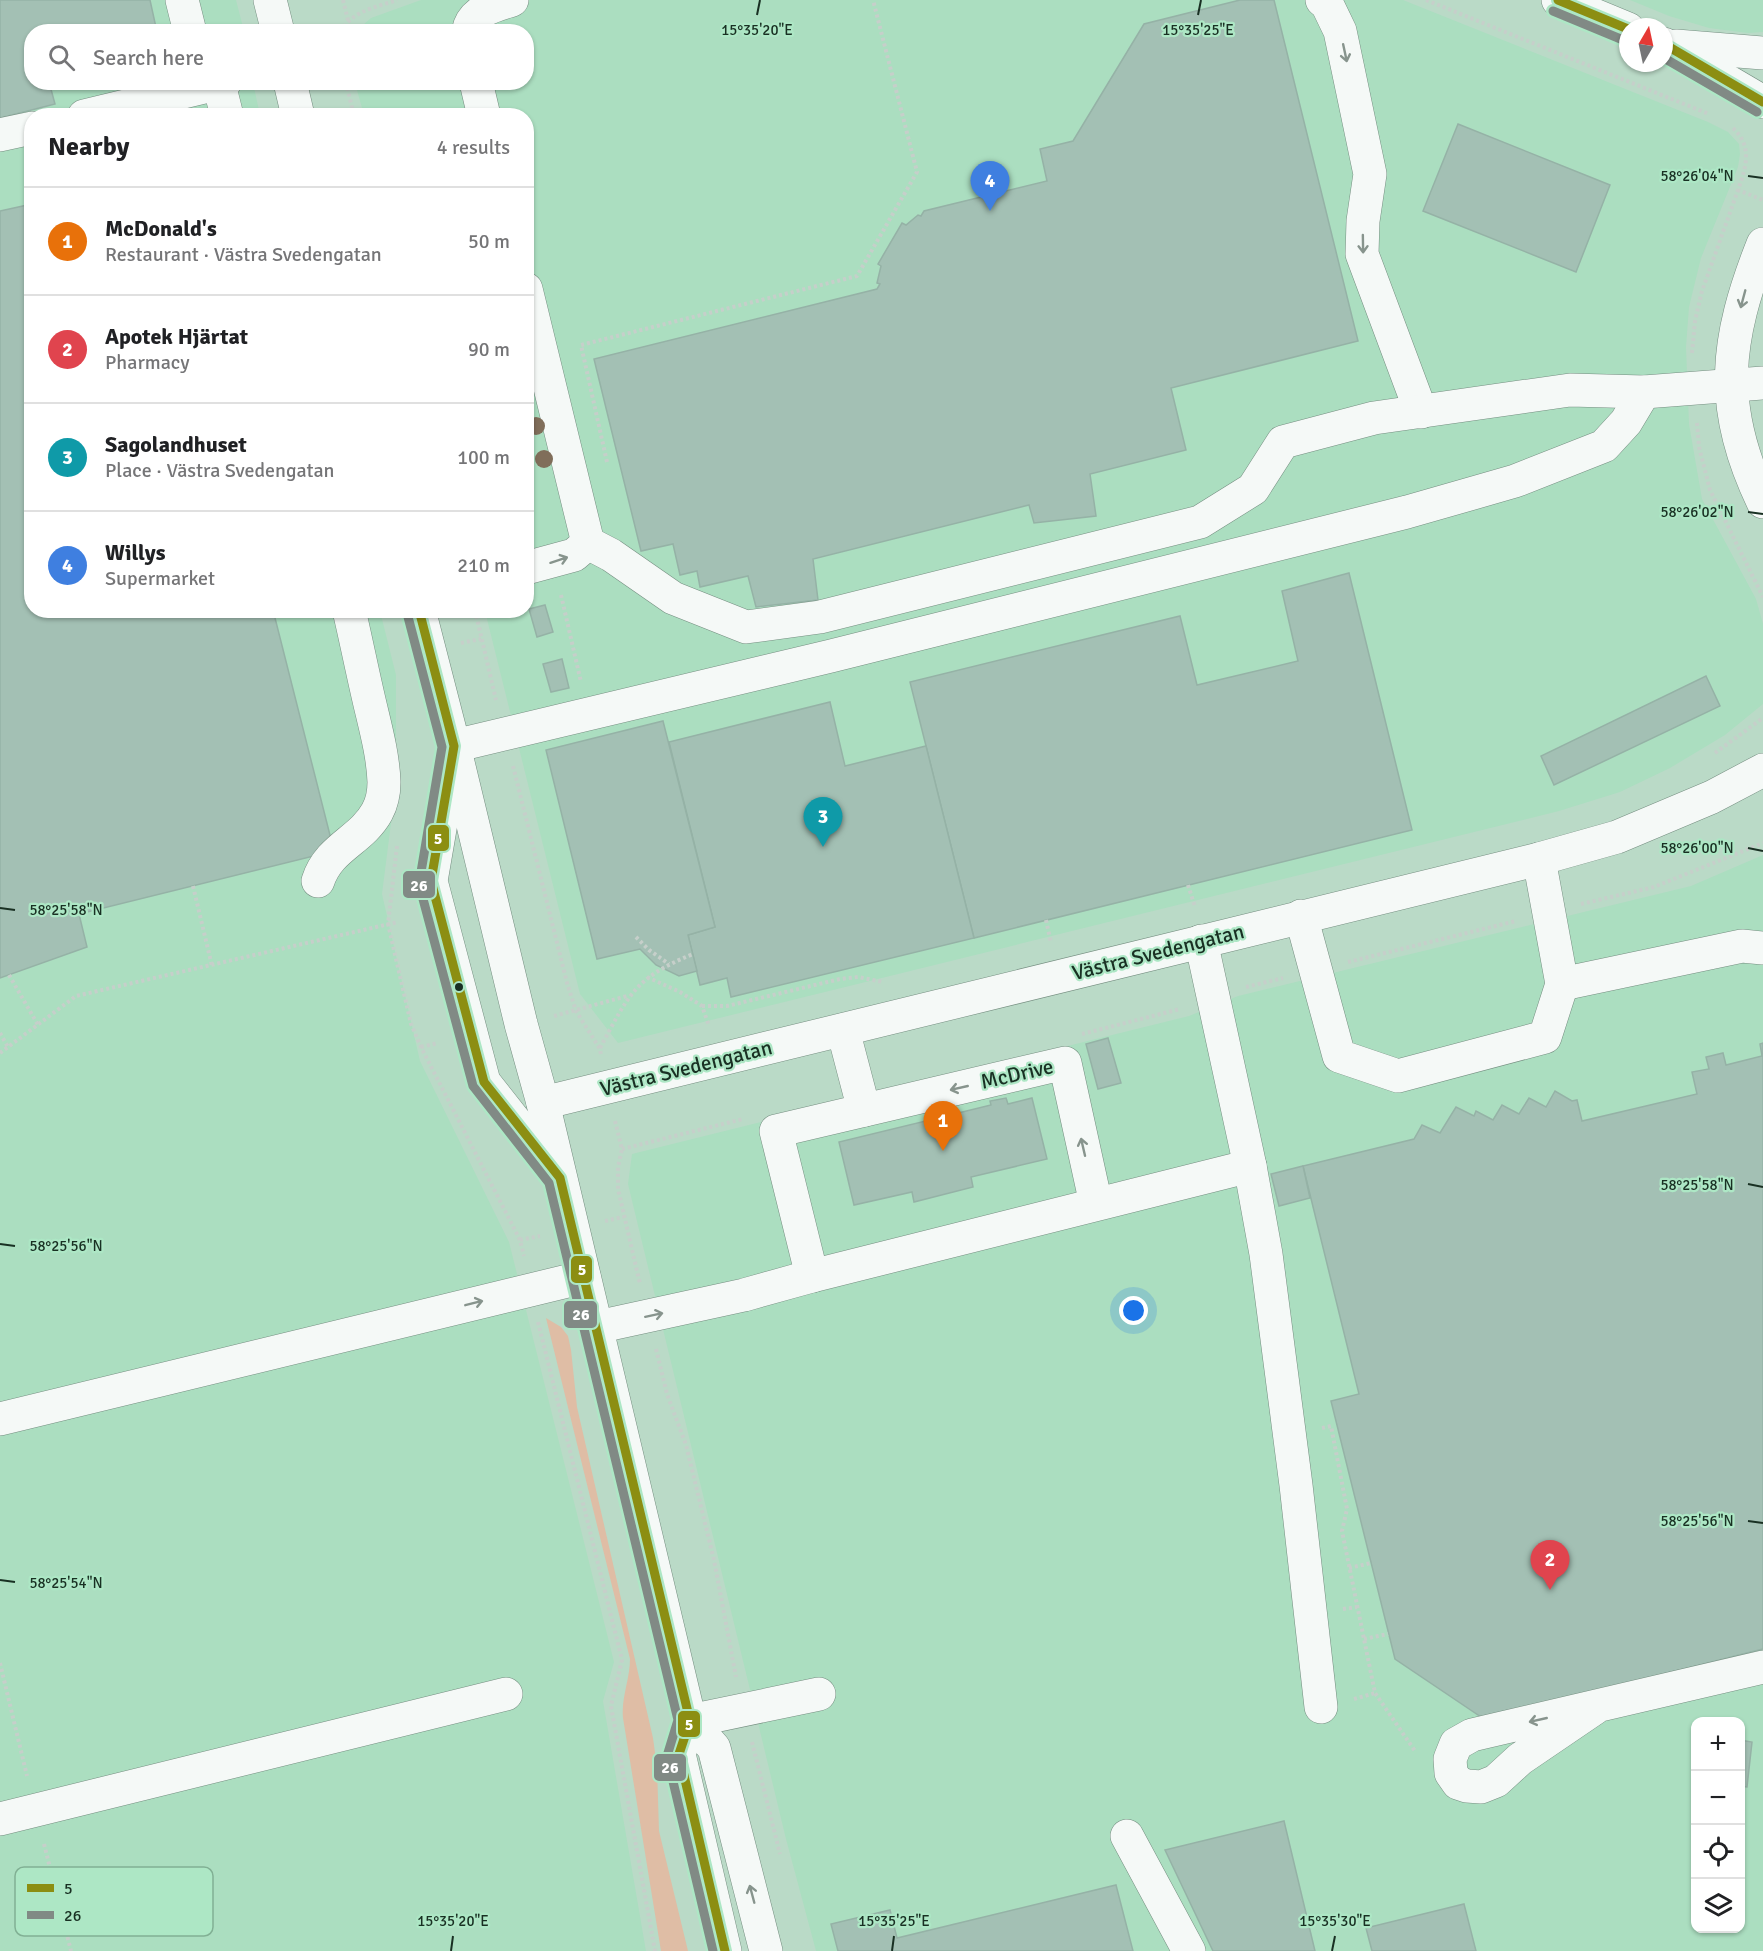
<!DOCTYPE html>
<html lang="en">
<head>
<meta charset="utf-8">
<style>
	:root { --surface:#fff; --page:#f2f2f2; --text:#202124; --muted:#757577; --line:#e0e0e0; --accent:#ea580c }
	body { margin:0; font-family:Signika,sans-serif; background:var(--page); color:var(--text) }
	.controls { position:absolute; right:18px; bottom:18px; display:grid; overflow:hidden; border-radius:12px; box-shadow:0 2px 4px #0004 }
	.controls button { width:54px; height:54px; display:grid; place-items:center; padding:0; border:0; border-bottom:2px solid var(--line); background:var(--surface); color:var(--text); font:30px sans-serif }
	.compass { position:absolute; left:1619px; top:18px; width:54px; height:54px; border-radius:50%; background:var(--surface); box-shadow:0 2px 4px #0004; rotate:9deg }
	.you { position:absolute; left:1134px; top:1311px; width:21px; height:21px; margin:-15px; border:4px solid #fff; border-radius:50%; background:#1a73e8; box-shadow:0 0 0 9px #1a73e833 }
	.badge { display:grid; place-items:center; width:39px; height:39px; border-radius:50%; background:var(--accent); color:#fff; font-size:20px; font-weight:700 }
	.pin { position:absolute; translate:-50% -50px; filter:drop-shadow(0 2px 3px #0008) }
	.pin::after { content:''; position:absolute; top:32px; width:21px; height:18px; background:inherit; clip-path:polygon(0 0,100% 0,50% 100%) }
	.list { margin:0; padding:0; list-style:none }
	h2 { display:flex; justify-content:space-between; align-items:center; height:78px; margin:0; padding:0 24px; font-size:26px }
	h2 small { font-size:20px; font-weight:400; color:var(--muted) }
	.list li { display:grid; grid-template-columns:39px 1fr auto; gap:18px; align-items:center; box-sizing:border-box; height:108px; padding:0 24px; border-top:2px solid var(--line) }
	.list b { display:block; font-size:22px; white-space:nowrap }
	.list p { margin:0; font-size:20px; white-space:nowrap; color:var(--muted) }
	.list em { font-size:20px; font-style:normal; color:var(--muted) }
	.icon { flex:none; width:33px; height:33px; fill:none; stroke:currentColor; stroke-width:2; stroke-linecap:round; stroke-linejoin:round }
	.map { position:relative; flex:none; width:1763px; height:1951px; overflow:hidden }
	.search { position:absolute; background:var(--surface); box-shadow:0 2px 4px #0004; left:24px; top:24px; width:510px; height:66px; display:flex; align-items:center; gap:15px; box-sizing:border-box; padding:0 21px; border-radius:24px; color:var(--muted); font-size:22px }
	.panel { position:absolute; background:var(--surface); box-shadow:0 2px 4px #0004; left:24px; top:108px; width:510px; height:510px; border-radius:24px }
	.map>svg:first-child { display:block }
	.built { fill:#abdec0; fill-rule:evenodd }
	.green { fill:#dfbda5 }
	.building { fill:#a3c0b4; stroke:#95b2a6; stroke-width:1.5 }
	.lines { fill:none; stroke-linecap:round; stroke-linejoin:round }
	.minor-casing { stroke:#758e80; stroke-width:34 }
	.path { stroke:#c6cfca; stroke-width:4; stroke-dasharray:3 3; stroke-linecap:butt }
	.minor { stroke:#f5f9f7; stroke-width:33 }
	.bus-1-casing { stroke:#ade7c5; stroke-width:14 }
	.bus-2-casing { stroke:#ade7c5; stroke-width:14 }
	.bus-1 { stroke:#8c8e12; stroke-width:9 }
	.bus-2 { stroke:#818a85; stroke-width:9 }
	.tree { fill:#806e5a }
	.oneway { stroke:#87948d }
	.ticks { fill:none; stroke:#193023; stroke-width:2 }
	.bus-dot { fill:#193023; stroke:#ade7c5; stroke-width:2 }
	.labels { text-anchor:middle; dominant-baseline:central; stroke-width:4.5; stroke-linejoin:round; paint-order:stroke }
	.street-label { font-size:21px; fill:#193023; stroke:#ade7c5 }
	.key { fill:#ade7c5; stroke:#81b094; stroke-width:1.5 }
	.key-label { font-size:16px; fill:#193023 }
	.ticks-label { font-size:15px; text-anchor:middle; fill:#193023; stroke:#ade7c5; stroke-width:4.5; stroke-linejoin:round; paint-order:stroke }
	.line-badge { stroke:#ade7c5; stroke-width:2 }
	.badge-label { font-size:16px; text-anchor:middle; font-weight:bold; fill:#fff }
</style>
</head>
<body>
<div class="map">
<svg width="1763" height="1951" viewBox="0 0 1763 1951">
	<rect width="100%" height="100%" fill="#badac7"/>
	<g class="built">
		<polygon points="0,0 236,0 244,31 32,32 32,82 253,83 260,115 32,116 32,610 380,611 396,675 396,784 382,894 420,1061 509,1242 614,1662 603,1701 646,1951 0,1951"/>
		<polygon points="421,0 1403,0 1708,122 1728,132 1739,144 1740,154 1738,167 1701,258 1689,307 1686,347 1689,424 1702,499 1756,599 1763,624 1763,704 1725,735 1670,768 1620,792 1559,811 618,1043 580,994 485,611 526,610 526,116 364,115 355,83 526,82 526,32 356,31 371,18"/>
		<polygon points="1630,0 1763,0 1763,32 1748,33 1709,28 1669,16"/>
		<path d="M 1763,855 L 1763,1951 L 816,1951 L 786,1839 L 628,1184 L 632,1154 L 1189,1016 L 1238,996 L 1691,886 ZM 1696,1722 L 1740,1722 L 1740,1928 L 1696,1928 Z"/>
	</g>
	<path class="green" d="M 546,1318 L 561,1327 L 568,1336 L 571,1350 L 577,1407 L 653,1738 L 657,1767 L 659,1831 L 688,1951 L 661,1951 L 623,1718 C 621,1698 630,1679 630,1659 Z"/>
	<g class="building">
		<polygon points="0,0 150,0 157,32 32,32 32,82 49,82 55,104 0,118"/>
		<polygon points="1240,0 1274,0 1358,341 1171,388 1186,450 1090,474 1096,516 1034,523 1029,505 813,559 818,600 756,607 748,576 700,587 697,571 680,575 673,544 641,551 594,359 877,289 880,284 877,283 881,266 878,264 902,223 906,225 918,215 921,216 924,211 1047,181 1040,149 1073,141 1144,24"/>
		<polygon points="1458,124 1610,185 1576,272 1423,211"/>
		<polygon points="32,204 32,610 273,610 334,851 79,914 87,947 0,978 0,211"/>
		<polygon points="1349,573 1412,830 974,938 910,682 1180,616 1197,685 1298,661 1282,591"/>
		<polygon points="545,605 553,632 537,637 529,609"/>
		<polygon points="562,659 569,688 551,692 543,664"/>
		<polygon points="1706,676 1720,706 1554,785 1541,756"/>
		<polygon points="830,702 845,766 926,746 974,938 731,997 727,978 700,985 688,935 715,927 669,742"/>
		<polygon points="663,721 715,927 688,935 697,971 679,976 656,965 640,949 597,959 546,750"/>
		<polygon points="1108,1038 1121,1083 1098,1089 1086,1044"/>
		<polygon points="1763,1043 1763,1649 1484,1719 1395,1659 1331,1401 1359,1394 1303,1166 1414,1139 1422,1125 1440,1133 1456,1107 1474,1116 1476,1111 1493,1120 1502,1105 1519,1114 1529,1098 1546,1107 1555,1091 1572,1101 1577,1100 1582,1121 1697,1094 1692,1072 1709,1069 1706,1057 1723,1053 1726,1065 1762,1056 1760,1044"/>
		<polygon points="1006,1098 1008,1104 1032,1098 1047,1159 971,1177 973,1187 914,1202 912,1192 854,1205 839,1142 930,1120 929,1116 946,1112 946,1116 991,1105 990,1101"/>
		<polygon points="1303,1166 1310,1198 1279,1206 1271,1174"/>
		<polygon points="1740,1740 1752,1742 1747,1787 1740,1786"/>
		<polygon points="1284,1821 1315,1951 1213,1951 1165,1850"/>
		<polygon points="1116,1885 1133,1951 838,1951 831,1924 890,1910 897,1938"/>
		<polygon points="1464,1904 1476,1951 1372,1951 1366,1928"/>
	</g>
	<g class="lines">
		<defs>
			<g id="minor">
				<polyline points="182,0 190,32"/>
				<polyline points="270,0 278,32"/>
				<polyline points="1322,0 1327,4 1340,31 1370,174 1363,221 1362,254 1421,412"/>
				<polyline points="1558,0 1628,29"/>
				<path d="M 468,32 C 472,10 494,6 512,0"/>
				<polyline points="1664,44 1763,102"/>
				<polyline points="1676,46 1763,53"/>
				<polyline points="290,82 298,116"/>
				<polyline points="476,82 484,116"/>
				<polyline points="219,84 227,116"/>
				<polyline points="84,116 225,82"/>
				<polyline points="0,135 32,128"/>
				<path d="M 1763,244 C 1725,340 1717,407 1763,502"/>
				<polyline points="526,289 588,543 611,555 673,598 746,627 820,617 1200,522 1253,489 1283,442 1374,418 1570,390 1644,392 1763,383"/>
				<polyline points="526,568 574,555 588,543"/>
				<polyline points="419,610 454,746 521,1024 543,1103 690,1721 714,1748 766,1951"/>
				<polyline points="454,746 831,656 1407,512 1515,481 1604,446 1626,422 1644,392"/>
				<polyline points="452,759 431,881 484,1082 555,1172"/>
				<path d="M 318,881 C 329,847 361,841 377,812 C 382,803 384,792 384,782 C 383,754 375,726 369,700 C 362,670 356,640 349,610"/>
				<polyline points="1301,916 1339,1056 1398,1076 1545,1037 1562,984 1539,859"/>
				<polyline points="1201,941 1250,1166 1266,1254 1296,1485 1321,1707"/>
				<polyline points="1562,984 1742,946 1763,948"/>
				<polyline points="843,1030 864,1110"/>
				<polyline points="543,1103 1539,859 1617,837 1712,797 1763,770"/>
				<polyline points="812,1276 776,1131 1065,1063 1096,1204"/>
				<polyline points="597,1327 744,1295 812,1276 1250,1166"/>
				<polyline points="0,1419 584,1277"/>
				<polyline points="1595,1708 1520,1759 1496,1781 1481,1787 1467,1786 1458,1783 1451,1773 1450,1759 1456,1744 1472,1735 1763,1667"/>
				<polyline points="690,1721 679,1754 725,1951"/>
				<polyline points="690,1721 819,1694"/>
				<polyline points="0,1819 506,1694"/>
				<polyline points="1127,1836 1189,1951"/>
			</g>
		</defs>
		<use href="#minor" class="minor-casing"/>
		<g class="path">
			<polyline points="343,0 348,20"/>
			<polyline points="1426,0 1709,114"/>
			<path d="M 341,32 C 351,11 377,7 397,0"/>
			<polyline points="346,82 354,116"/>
			<path d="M 1733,128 C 1753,147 1746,167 1738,190 L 1763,200"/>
			<polyline points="1692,353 1695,321 1702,291 1738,190"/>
			<polyline points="1697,423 1699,447 1710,490 1763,597"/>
			<polyline points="607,462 581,345 857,276 917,172 873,0"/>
			<polyline points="561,595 581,682"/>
			<polyline points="475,610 496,700"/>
			<polyline points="461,643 481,639"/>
			<polyline points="1715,753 1763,718"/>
			<polyline points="513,766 567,983 576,1011 600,1049 601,1055"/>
			<polyline points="397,846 388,924 411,1024 421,1047 520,1240 524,1256"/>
			<polyline points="1188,885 1195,907"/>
			<polyline points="193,886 212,966"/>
			<polyline points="1581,904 1654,887 1763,843"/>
			<polyline points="1046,920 1051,943"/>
			<polyline points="636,937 649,950 669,964"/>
			<polyline points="1348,962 1516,921"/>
			<polyline points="9,975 38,1025"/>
			<polyline points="647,977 680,992 702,1006 709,1026"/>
			<polyline points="1246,987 1283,978"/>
			<polyline points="702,1006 727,1006 840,979 858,977 883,982"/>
			<polyline points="554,1016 627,996"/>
			<polyline points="0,1033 8,1047"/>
			<polyline points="1082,1034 1180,1009"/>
			<polyline points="421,1047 438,1043"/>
			<path d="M 600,1048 C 629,995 634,978 693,954"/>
			<polyline points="0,1053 76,996 398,922"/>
			<polyline points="615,1121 622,1149 618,1167 618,1189 640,1284"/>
			<polyline points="622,1149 743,1119"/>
			<polyline points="605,1221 623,1217"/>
			<polyline points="520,1240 540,1236"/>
			<polyline points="538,1322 622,1660 611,1706 655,1951"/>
			<polyline points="656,1349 667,1394 686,1445 714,1560 736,1677"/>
			<polyline points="1322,1428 1331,1426 1347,1509 1342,1531 1375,1693 1415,1751"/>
			<polyline points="1349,1568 1371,1563"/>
			<polyline points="1343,1609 1357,1607"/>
			<polyline points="1364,1639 1388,1634"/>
			<polyline points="0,1663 27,1776"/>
			<polyline points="1354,1699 1375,1693"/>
			<polyline points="752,1742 780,1854"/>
			<polyline points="44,1844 71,1951"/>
		</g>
		<use href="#minor" class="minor"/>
		<defs>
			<g id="bus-1">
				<polyline points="1558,0 1628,29"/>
				<polyline points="1664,44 1763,102"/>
				<polyline points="419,610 454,746 431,881 484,1082 560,1178 690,1721 679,1754 725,1951"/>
			</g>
			<g id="bus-2">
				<polyline points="1553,11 1623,40"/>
				<polyline points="1664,58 1757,112"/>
				<polyline points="407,613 442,747 419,884 473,1086 549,1183 678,1720 667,1756 713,1951"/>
			</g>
		</defs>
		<use href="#bus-1" class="bus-1-casing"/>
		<use href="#bus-2" class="bus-2-casing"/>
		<use href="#bus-1" class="bus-1"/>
		<use href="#bus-2" class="bus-2"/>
	</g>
	<g class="tree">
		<circle cx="536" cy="426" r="9"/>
		<circle cx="544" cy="459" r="9"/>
	</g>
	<defs><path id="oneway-shaft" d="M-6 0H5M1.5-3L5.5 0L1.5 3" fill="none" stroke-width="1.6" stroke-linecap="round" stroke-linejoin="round" transform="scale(1.5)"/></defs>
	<g class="oneway">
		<use href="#oneway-shaft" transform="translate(1345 53) rotate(78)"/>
		<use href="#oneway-shaft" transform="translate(1363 244) rotate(89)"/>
		<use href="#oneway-shaft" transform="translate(1743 299) rotate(105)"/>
		<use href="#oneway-shaft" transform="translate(559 560) rotate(-18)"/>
		<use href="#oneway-shaft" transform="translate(959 1088) rotate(167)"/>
		<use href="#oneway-shaft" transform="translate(1083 1147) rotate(-103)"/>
		<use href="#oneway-shaft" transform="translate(474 1303) rotate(-14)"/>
		<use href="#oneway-shaft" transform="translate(654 1315) rotate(-12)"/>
		<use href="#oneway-shaft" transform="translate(1538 1720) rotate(167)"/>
		<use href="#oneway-shaft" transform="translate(752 1894) rotate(-105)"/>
	</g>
	<path class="ticks" d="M 757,15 L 760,0M 1198,15 L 1201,0M 1748,176 L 1763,178M 1748,512 L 1763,514M 1748,848 L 1763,851M 0,908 L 15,910M 1748,1184 L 1763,1187M 0,1244 L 15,1246M 1748,1521 L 1763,1523M 0,1580 L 15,1582M 451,1951 L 453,1936M 892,1951 L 894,1936M 1332,1951 L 1335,1936"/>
	<circle class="bus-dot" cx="459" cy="987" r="5"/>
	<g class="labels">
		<g class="street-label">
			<text transform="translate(1158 952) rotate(-14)">Västra Svedengatan</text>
			<text transform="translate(686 1068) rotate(-14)">Västra Svedengatan</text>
			<text transform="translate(1017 1074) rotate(-13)">McDrive</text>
		</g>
	</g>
	<rect x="15" y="1867" width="198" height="69" rx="9" class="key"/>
	<rect x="27" y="1884" width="27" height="8" fill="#8c8e12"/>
	<rect x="27" y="1911" width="27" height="8" fill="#818a85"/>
	<g class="key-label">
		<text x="64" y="1894">5</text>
		<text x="64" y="1921">26</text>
	</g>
	<g class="ticks-label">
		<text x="757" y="35">15°35'20"E</text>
		<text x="1198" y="35">15°35'25"E</text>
		<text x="1697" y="181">58°26'04"N</text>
		<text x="1697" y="517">58°26'02"N</text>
		<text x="1697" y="853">58°26'00"N</text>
		<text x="66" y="915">58°25'58"N</text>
		<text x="1697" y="1190">58°25'58"N</text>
		<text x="66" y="1251">58°25'56"N</text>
		<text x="1697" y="1526">58°25'56"N</text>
		<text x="66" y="1588">58°25'54"N</text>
		<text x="453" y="1926">15°35'20"E</text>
		<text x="894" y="1926">15°35'25"E</text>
		<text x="1335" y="1926">15°35'30"E</text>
	</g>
	<g class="line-badge">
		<rect x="427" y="824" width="23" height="28" rx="6" fill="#8c8e12"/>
		<rect x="402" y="870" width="34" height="29" rx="6" fill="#818a85"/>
		<rect x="570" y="1255" width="23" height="29" rx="6" fill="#8c8e12"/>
		<rect x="563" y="1300" width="35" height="29" rx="6" fill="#818a85"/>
		<rect x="677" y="1710" width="24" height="28" rx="6" fill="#8c8e12"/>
		<rect x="653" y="1753" width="34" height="29" rx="6" fill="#818a85"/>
	</g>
	<g class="badge-label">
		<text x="438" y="844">5</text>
		<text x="419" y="891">26</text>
		<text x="582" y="1275">5</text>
		<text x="581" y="1320">26</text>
		<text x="689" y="1730">5</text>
		<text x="670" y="1773">26</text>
	</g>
</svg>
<div class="controls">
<button>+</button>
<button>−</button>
<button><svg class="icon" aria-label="locate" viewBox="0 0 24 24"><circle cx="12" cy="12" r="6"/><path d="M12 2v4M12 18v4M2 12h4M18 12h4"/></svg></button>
<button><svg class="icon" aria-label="layers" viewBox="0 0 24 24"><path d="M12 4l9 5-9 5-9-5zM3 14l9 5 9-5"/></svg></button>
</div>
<svg class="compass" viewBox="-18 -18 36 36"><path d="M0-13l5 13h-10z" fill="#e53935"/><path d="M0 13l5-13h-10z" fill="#757577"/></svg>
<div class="you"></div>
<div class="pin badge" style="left:943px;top:1151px;background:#e8710a">1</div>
<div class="pin badge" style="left:1550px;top:1590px;background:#e0444e">2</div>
<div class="pin badge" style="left:823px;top:847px;background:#0f9aa8">3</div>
<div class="pin badge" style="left:990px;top:211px;background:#3f7fe0">4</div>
<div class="search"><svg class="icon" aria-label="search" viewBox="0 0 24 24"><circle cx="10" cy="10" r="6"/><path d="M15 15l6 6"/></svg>Search here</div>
<section class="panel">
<h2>Nearby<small>4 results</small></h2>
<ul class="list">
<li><span class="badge" style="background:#e8710a">1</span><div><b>McDonald's</b><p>Restaurant · Västra Svedengatan</p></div><em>50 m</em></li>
<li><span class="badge" style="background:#e0444e">2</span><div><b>Apotek Hjärtat</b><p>Pharmacy</p></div><em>90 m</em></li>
<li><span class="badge" style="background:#0f9aa8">3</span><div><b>Sagolandhuset</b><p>Place · Västra Svedengatan</p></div><em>100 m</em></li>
<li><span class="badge" style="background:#3f7fe0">4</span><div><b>Willys</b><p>Supermarket</p></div><em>210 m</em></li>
</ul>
</section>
</div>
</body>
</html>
